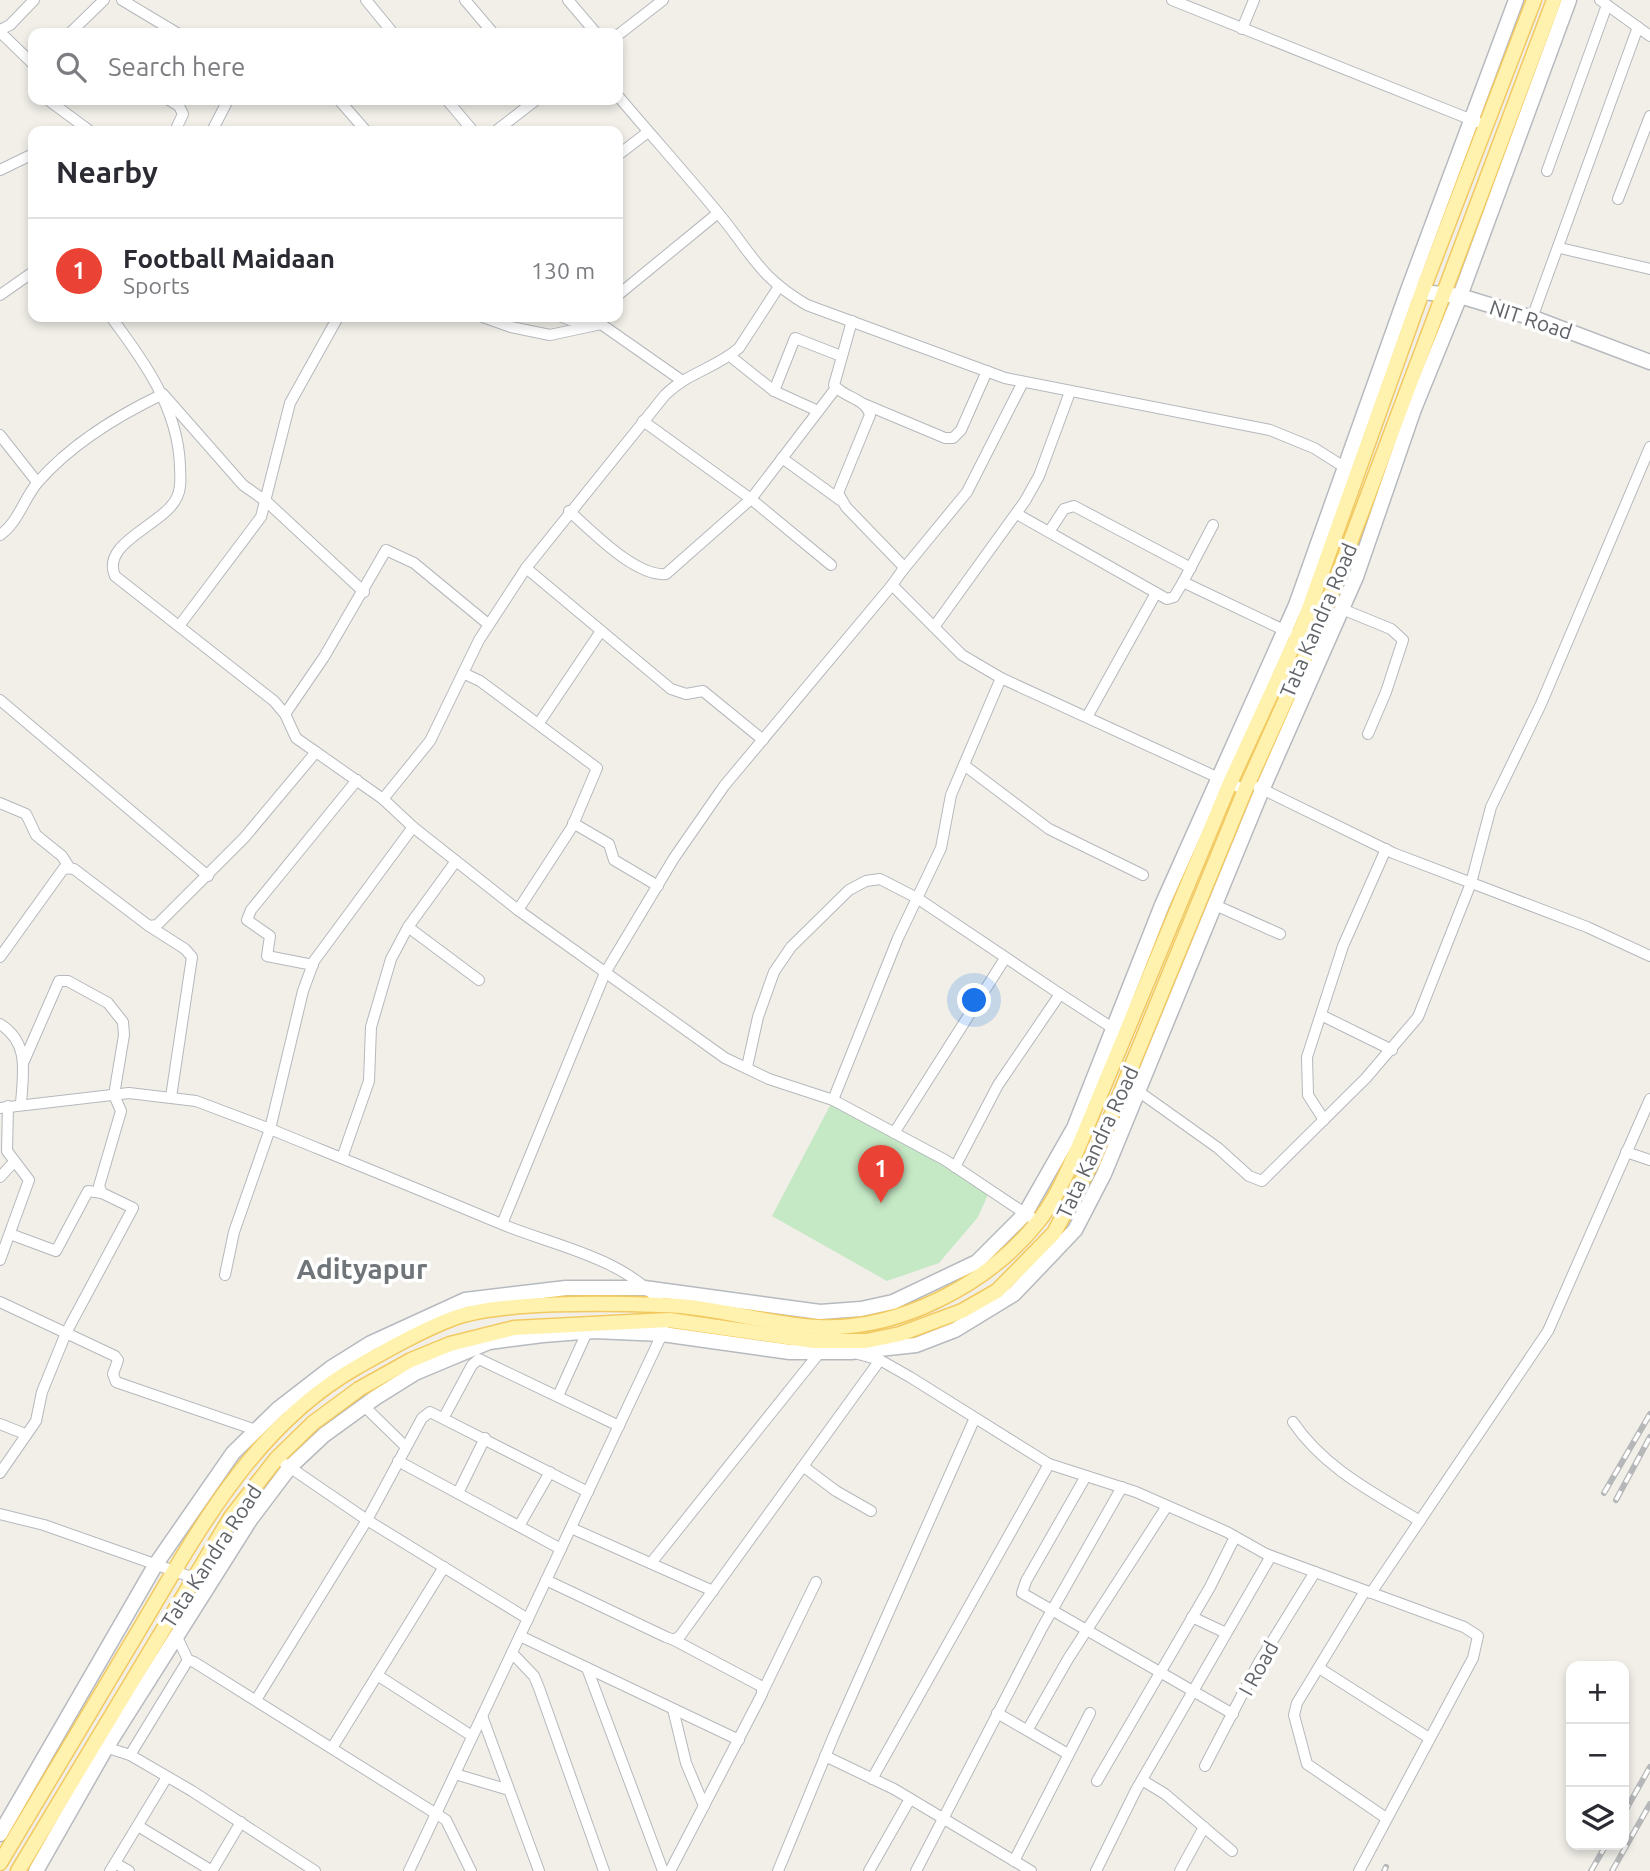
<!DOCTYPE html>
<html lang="en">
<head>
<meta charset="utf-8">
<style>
	:root { --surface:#fff; --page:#f7f7f7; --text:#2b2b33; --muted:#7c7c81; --line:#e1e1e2; --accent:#ea4335 }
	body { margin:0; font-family:Ubuntu,sans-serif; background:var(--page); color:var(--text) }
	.controls { position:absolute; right:21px; bottom:21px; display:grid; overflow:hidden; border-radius:14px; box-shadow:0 4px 10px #0003 }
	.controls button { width:63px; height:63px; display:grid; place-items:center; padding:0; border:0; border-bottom:2px solid var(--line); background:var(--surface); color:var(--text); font:35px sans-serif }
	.you { position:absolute; left:975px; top:1001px; width:24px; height:24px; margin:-18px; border:5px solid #fff; border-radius:50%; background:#1a73e8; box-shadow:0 0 0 10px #1a73e833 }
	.badge { display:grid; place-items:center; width:46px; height:46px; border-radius:50%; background:var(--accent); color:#fff; font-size:23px; font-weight:700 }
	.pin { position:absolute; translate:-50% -58px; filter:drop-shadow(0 2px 4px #0008) }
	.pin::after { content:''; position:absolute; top:37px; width:24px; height:21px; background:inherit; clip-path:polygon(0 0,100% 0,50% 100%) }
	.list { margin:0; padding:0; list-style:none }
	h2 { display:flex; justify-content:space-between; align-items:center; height:91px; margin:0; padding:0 28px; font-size:30px }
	h2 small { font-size:23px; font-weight:400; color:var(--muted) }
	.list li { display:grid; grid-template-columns:46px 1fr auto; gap:21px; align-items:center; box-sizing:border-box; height:105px; padding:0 28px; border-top:2px solid var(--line) }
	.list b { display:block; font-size:26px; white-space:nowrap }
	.list p { margin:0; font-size:23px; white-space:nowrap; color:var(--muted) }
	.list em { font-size:23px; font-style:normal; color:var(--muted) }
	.icon { flex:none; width:38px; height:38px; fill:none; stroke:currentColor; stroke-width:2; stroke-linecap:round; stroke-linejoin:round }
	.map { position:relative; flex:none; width:1650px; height:1871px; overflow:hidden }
	.search { position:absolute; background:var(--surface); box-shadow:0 4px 10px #0003; left:28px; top:28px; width:595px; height:77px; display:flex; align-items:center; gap:18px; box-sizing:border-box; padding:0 24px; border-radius:14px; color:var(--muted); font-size:26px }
	.panel { position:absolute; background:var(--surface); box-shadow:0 4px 10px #0003; left:28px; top:126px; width:595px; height:196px; border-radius:14px }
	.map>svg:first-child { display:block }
	.green { fill:#c5e8c5 }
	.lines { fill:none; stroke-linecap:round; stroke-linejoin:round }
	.street-casing { stroke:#b5b8bc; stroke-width:12 }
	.secondary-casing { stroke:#b6babf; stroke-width:17 }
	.primary-casing { stroke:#f2c960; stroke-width:17 }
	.street { stroke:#fff; stroke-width:10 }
	.secondary { stroke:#fff; stroke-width:14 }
	.primary { stroke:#fff2af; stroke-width:14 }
	.rail-casing { stroke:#b6b7b8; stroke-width:6 }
	.rail { stroke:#fff; stroke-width:3.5; stroke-dasharray:10; stroke-linecap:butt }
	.labels { text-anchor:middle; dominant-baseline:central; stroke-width:7; stroke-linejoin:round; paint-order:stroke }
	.street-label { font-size:21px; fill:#5f6368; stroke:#fff }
	.district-label { font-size:28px; font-weight:bold; fill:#70757a; stroke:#fff }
</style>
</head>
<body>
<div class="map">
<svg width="1650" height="1871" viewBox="0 0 1650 1871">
	<rect width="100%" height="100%" fill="#f1efe8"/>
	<polygon class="green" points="833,1100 990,1190 978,1217 939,1263 887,1281 772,1216"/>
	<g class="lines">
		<defs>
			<g id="street">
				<polyline points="122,0 177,33"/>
				<polyline points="366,0 393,33"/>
				<polyline points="465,0 493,33"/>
				<polyline points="568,0 596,33"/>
				<polyline points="1172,0 1477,122"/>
				<polyline points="1600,0 1650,36"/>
				<polyline points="1242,29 1254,0"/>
				<polyline points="0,30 10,25 34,0"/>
				<polyline points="0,32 33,64"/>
				<polyline points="70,33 104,0"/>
				<polyline points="618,35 663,0"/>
				<path d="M 618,96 C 651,135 686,174 719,214 C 753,255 758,276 807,305 L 1005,378 L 1270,430 L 1314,448 L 1344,467"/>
				<polyline points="48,100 90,131"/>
				<polyline points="169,100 179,106 183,114 175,131"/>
				<polyline points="339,100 366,131"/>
				<polyline points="447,100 473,131"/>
				<polyline points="212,131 228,100"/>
				<polyline points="496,131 536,100"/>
				<polyline points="618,155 648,132"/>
				<polyline points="0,170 33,154"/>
				<polyline points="1547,171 1607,5"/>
				<polyline points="1618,199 1650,116"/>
				<polyline points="1560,248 1650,269"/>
				<polyline points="0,295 33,272"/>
				<polyline points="618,295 718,213"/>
				<path d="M 111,317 C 144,361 178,408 180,466 C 180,476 182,487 177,497 C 165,525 100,542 115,576 L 274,701 L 285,714 L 296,738 L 383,799"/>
				<polyline points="483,317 511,327 550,335 601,324"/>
				<polyline points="562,317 570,320 596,321"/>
				<polyline points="598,317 601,324 681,380"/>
				<polyline points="1532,318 1638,27"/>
				<path d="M 852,321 L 834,385 C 844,398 866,398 870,415 L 838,493 L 846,507 L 903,566 L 902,571 L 892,585"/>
				<polyline points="730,356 774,391 818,411"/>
				<polyline points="774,391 795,338 841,356"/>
				<polyline points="864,404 945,438 953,438 961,430 987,371"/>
				<polyline points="643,421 751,499 831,565"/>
				<polyline points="0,435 37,482"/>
				<polyline points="782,458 840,500"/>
				<path d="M 569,511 C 591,530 635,577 666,574 L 751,499 L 836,388"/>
				<polyline points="1017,514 1167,599 1174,597 1183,582 1288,632"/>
				<polyline points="1049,532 1064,509 1074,506 1191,568"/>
				<path d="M 0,535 C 18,523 24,498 38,482 C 72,443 117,416 163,394 L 243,485 L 267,502 L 364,592"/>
				<polyline points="526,568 671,689 686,694 703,691 763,740"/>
				<polyline points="902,571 967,492 1023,382"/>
				<polyline points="1183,582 1213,525"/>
				<polyline points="1342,609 1391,629 1403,640 1386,692 1368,734"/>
				<polyline points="179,626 261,517 290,403 338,317"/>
				<polyline points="934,627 1025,501 1039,476 1070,392"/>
				<polyline points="463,673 480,681 597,768 572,827 518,910"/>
				<polyline points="0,700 208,876"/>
				<polyline points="285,714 324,657 386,550 414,563 488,624"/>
				<polyline points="1087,717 1156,593"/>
				<polyline points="539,723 601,631"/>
				<polyline points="964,765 1049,829 1143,875"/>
				<polyline points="1258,787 1393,853 1587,927 1650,956"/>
				<polyline points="0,803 26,814 36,835 62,856 69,867"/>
				<polyline points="573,823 609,844 614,860 658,886"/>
				<polyline points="413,827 518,910 725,1058 769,1079 833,1100 945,1160 1038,1222"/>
				<polyline points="1215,905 1280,934"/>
				<polyline points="149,926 185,949 192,957 171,1097"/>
				<polyline points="408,927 479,980"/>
				<polyline points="0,957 64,868 74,869 149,926 157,925 244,838 316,752"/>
				<polyline points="313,965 267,956 270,936 247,920 251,910 357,780"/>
				<polyline points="1060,994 1114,1029"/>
				<polyline points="1321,1015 1392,1050"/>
				<path d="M 0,1024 C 30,1043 23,1072 21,1104"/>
				<polyline points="747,1067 758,1017 774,972 791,947 849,890 866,881 880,879 917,898 1060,994 998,1085 955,1167"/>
				<polyline points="1138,1091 1218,1148 1249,1176 1262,1181 1366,1078 1418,1017 1471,883 1491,807 1541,704 1650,447"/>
				<polyline points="833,1100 898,938 941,848 951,795 1001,678 1245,790"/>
				<path d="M 0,1108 L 129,1093 L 196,1101 L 270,1129 L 303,991 L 314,961 L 413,827 L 383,799 L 430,741 L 479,640 L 526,568 L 665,395 C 687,373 716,368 739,348 L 778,288"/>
				<polyline points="1324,1120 1308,1095 1307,1057 1343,946 1386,849"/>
				<polyline points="894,1133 1004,960"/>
				<polyline points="1626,1152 1650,1160"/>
				<polyline points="342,1158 369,1081 371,1027 391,959 408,927 456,861"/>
				<polyline points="0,1177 14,1162"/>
				<polyline points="502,1224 605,973 674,858 724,786 892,585 962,655 1001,678"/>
				<polyline points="10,1234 56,1251 88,1191 102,1193"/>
				<polyline points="0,1260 29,1180 7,1151 8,1106"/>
				<path d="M 225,1275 L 234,1232 L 270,1129 C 346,1160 423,1191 499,1223 C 553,1246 626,1257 664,1307"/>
				<polyline points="0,1302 115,1356 118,1360 113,1374 116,1382 256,1430"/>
				<polyline points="858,1354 880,1360 910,1377 1049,1464 1136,1492 1227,1532 1266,1554 1464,1627 1478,1636 1473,1658 1359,1871"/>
				<polyline points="558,1396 587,1332"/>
				<polyline points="364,1406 406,1447"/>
				<polyline points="444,1417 472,1365 479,1359 619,1426"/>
				<path d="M 1293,1422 C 1324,1468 1374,1493 1420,1521"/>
				<polyline points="0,1424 25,1434"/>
				<polyline points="398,1461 561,1549"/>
				<polyline points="804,1467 836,1491 871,1511"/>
				<polyline points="0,1473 36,1421 42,1392 66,1333 133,1208 102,1193 99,1186 121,1111 114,1095 124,1035 123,1022 108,1003 68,981 59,981 24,1061"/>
				<polyline points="1086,1476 1026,1581 1022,1593 1233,1714"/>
				<polyline points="458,1493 485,1438"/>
				<polyline points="0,1514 44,1525 194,1578"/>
				<polyline points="519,1526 550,1472"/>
				<polyline points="571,1528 713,1591"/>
				<polyline points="651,1563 820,1352"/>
				<polyline points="546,1580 666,1637 674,1640 680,1636 880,1360"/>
				<polyline points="1365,1591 1297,1703 1294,1715 1307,1764 1386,1818"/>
				<polyline points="1371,1593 1548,1331 1650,1099"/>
				<polyline points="1192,1617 1226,1633"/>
				<polyline points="528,1619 367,1520 422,1418 430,1412 588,1492"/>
				<polyline points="176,1635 188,1660"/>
				<polyline points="520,1636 739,1740"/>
				<polyline points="512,1653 534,1676 539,1688 604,1871"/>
				<polyline points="587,1668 663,1871"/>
				<polyline points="1319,1668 1429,1738"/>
				<polyline points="377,1675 472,1736"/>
				<polyline points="762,1693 816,1582"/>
				<polyline points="256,1700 367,1520 285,1464"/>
				<polyline points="673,1709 686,1763 704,1806"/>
				<polyline points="997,1713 1068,1754"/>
				<polyline points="482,1716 539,1871"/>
				<polyline points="1028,1729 1068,1659 1167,1506"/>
				<polyline points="102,1746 130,1755 192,1791 315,1871"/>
				<polyline points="332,1748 444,1567"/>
				<polyline points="130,1755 188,1660 194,1662 446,1820 471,1871"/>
				<polyline points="825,1756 894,1789 1031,1871"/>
				<polyline points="1205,1766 1258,1664 1315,1572"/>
				<polyline points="455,1774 509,1790"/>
				<polyline points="872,1779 1049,1464"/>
				<polyline points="1142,1780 1165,1794 1232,1851"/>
				<polyline points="1097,1781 1210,1587 1235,1537"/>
				<polyline points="138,1826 212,1871"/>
				<polyline points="1014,1861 1090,1713"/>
				<polyline points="115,1863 129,1871"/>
				<polyline points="110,1871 167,1777"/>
				<polyline points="212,1871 241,1822"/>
				<polyline points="409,1871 664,1330"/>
				<polyline points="670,1871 762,1694 762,1687 757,1684 674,1640"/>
				<polyline points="778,1871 834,1735 974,1420"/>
				<polyline points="869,1871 910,1799"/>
				<polyline points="916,1871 1042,1628 1122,1487"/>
				<polyline points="1096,1871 1136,1790 1271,1556"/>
				<polyline points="1180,1871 1204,1827"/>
			</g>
			<g id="secondary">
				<polyline points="1413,291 1460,296 1539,320 1650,362"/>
				<polyline points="0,1834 156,1564 233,1453 278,1409 331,1368 371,1343 465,1300 566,1288 644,1288 820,1312 861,1309 893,1302 977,1262 1025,1214 1074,1128 1162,905 1296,605 1408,290 1516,0"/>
				<polyline points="36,1871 106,1748 250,1520 290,1467 324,1435 375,1398 415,1373 489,1342 543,1335 594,1331 662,1334 790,1352 851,1352 916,1345 955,1330 1014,1294 1075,1230 1104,1174 1262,790 1356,577 1414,409 1460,296 1569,0"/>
			</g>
			<g id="primary">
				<path d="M 0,1863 C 43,1791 86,1719 129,1647 C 191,1544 249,1428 357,1367 C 387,1350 422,1330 454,1318 C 501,1301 609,1303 661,1305 C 714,1306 765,1324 817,1327 C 898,1331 987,1285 1037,1223 C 1055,1201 1067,1173 1078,1148 L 1230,783 L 1305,620 L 1422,292 L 1534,0"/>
				<polyline points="18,1871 231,1517 277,1458 313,1423 359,1389 411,1360 450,1344 514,1328 669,1320 814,1341 866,1341 900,1334 962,1311 997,1291 1054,1233 1093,1160 1245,790 1318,628 1554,0"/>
			</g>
		</defs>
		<use href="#street" class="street-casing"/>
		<use href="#secondary" class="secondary-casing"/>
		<use href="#primary" class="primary-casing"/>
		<use href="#street" class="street"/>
		<use href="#secondary" class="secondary"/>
		<use href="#primary" class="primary"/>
		<defs>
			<g id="rail">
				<polyline points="1604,1493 1650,1414"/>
				<polyline points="1616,1500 1650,1437"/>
				<polyline points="1624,1813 1650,1767"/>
				<polyline points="1384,1871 1386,1867"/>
				<polyline points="1591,1871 1606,1845"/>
				<polyline points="1612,1871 1650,1804"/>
			</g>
		</defs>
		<use href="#rail" class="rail-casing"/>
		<use href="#rail" class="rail"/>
	</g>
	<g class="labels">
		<g class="street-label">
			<text transform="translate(1531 319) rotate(18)">NIT Road</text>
			<text transform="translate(1318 620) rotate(-67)">Tata Kandra Road</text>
			<text transform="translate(1097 1142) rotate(-65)">Tata Kandra Road</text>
			<text transform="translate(211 1556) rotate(-57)">Tata Kandra Road</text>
			<text transform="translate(1258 1668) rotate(-61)">I Road</text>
		</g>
		<g class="district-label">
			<text x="362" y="1268">Adityapur</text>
		</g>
	</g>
</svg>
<div class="controls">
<button>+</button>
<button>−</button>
<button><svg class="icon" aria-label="layers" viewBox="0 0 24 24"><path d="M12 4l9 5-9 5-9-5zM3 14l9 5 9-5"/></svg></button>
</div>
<div class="you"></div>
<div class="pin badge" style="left:881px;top:1203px">1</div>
<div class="search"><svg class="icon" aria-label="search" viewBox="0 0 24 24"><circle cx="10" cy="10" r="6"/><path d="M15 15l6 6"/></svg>Search here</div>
<section class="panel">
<h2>Nearby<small></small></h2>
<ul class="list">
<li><span class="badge">1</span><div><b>Football Maidaan</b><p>Sports</p></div><em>130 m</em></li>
</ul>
</section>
</div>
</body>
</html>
